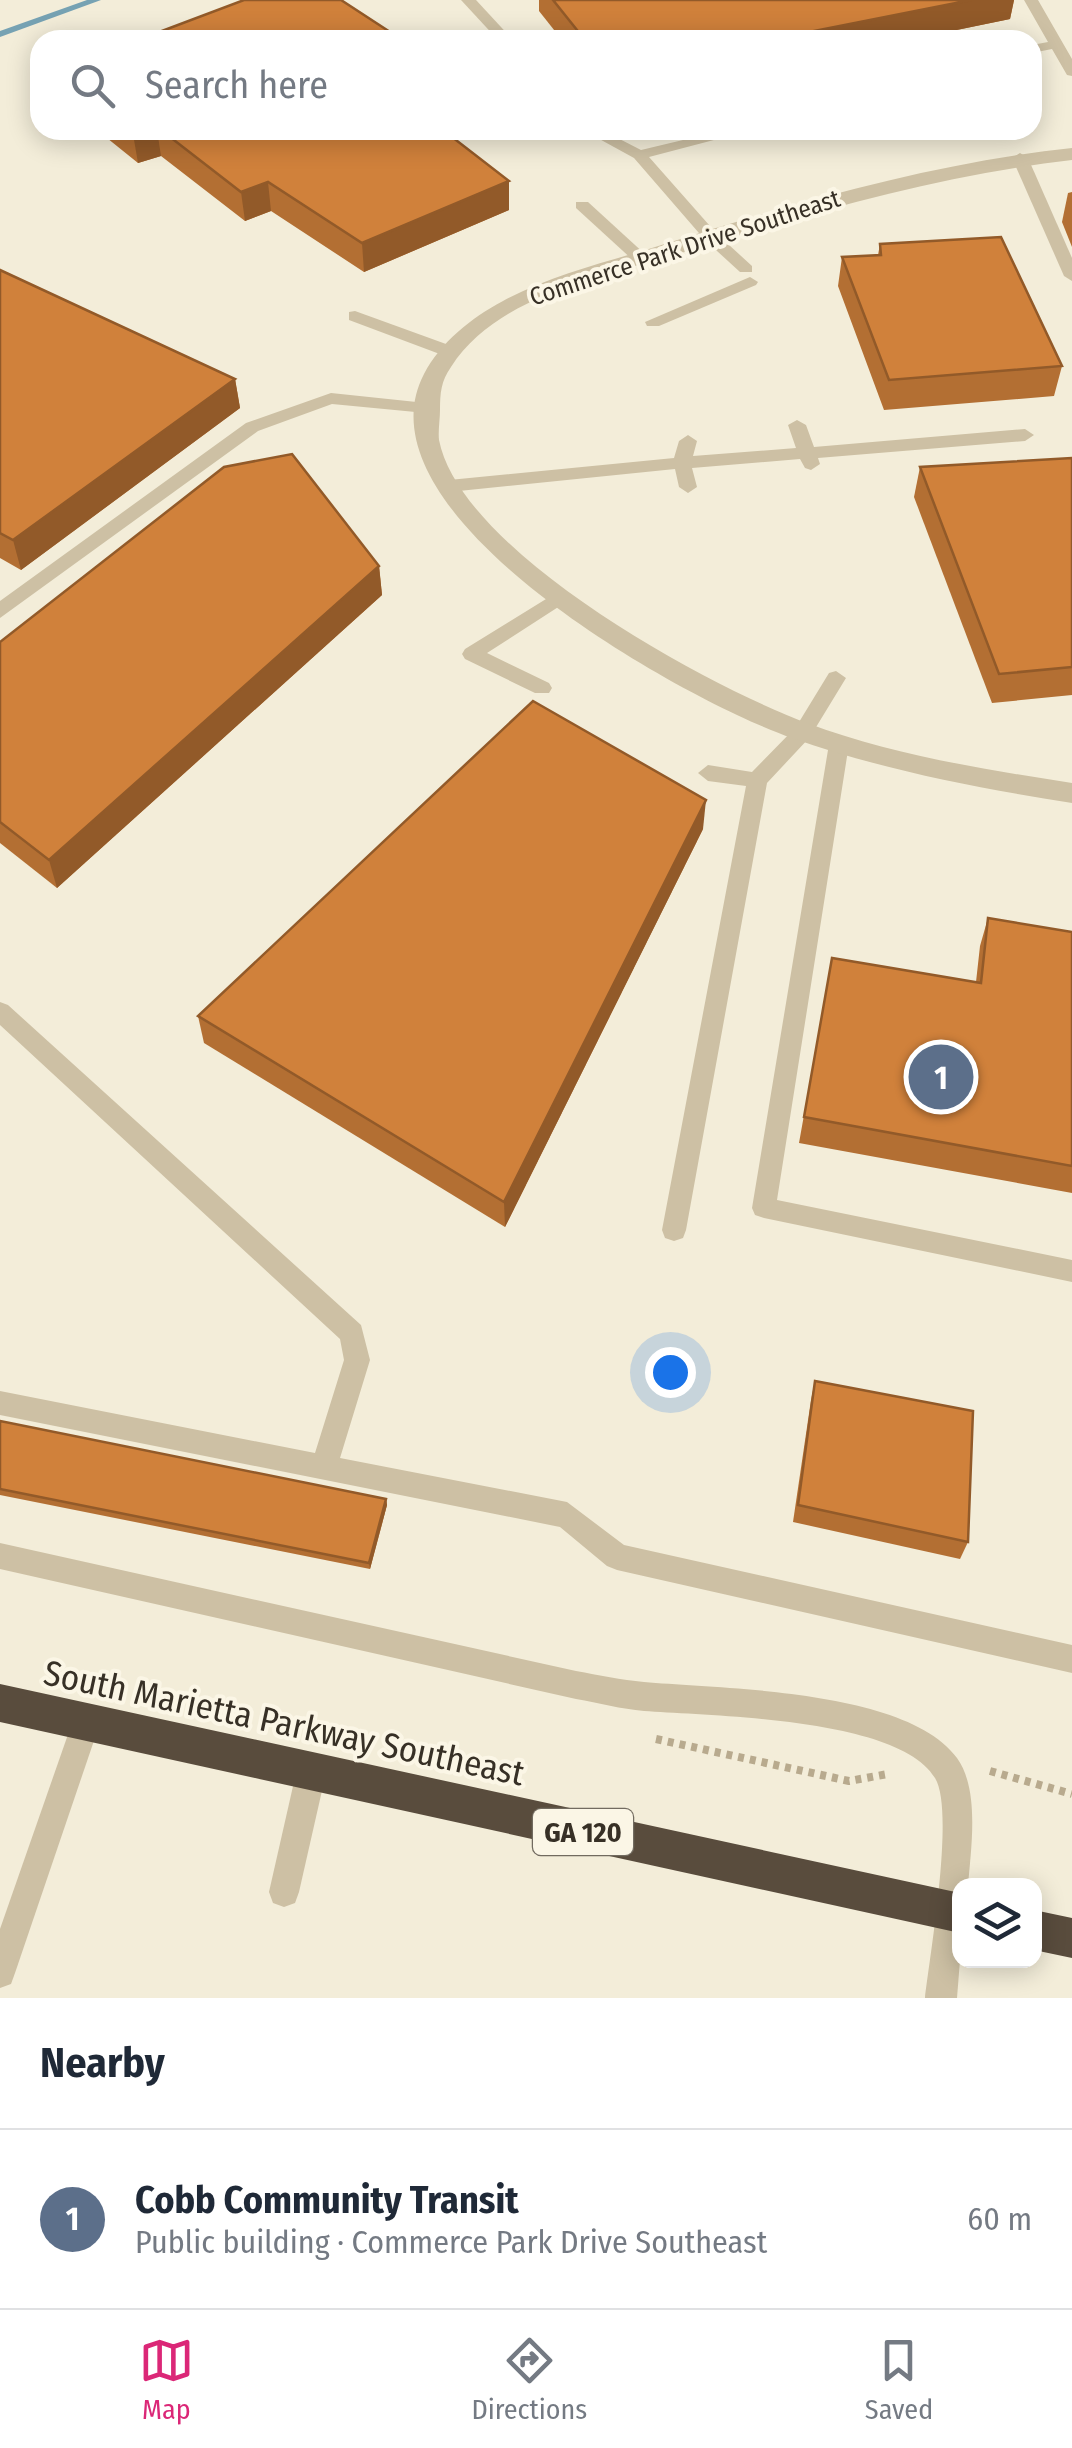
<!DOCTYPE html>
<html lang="en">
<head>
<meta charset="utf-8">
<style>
	:root { --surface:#fff; --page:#f2f2f3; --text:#1f2937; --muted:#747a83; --line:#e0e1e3; --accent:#db2777 }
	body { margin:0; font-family:"Fira Sans Condensed",sans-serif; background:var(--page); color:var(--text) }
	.controls { position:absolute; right:30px; bottom:30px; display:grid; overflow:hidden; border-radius:20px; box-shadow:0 5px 25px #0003 }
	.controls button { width:90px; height:90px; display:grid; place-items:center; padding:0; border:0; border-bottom:2px solid var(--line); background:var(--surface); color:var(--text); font:50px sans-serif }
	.you { position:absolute; left:670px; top:1372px; width:35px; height:35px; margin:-25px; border:8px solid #fff; border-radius:50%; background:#1a73e8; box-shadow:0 0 0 15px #1a73e833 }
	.badge { display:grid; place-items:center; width:65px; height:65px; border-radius:50%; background:var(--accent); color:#fff; font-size:32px; font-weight:700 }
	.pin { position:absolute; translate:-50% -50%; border:5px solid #fff; box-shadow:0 2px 10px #0006 }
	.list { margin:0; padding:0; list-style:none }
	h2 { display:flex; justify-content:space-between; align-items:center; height:130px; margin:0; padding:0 40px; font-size:42px }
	h2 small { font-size:32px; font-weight:400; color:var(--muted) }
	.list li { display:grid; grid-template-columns:65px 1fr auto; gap:30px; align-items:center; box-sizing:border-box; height:180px; padding:0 40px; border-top:2px solid var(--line) }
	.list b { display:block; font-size:38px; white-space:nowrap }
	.list p { margin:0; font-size:32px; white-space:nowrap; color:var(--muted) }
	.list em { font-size:32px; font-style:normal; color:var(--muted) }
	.icon { flex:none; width:55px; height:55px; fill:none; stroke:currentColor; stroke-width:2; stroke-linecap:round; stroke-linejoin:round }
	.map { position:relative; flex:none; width:1072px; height:1998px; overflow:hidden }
	.search { position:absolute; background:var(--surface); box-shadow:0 5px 25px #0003; left:30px; right:30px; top:30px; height:110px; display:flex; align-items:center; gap:25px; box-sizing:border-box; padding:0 35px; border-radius:30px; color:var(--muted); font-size:38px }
	.sheet { height:310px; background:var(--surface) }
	nav { display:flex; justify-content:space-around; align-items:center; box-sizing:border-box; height:140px; border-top:2px solid var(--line); background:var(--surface); font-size:28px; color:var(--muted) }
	nav a { display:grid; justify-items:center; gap:5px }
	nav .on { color:var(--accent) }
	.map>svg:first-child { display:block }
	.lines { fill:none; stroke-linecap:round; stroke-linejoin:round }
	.stream { fill:#76a2b3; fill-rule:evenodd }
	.path { stroke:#b8aa8e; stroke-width:8; stroke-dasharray:6 6; stroke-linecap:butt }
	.lane { fill:#cdc0a4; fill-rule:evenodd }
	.street { fill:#cdc0a4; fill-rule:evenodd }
	.highway { fill:#594c3d; fill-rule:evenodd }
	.wall { fill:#b36f33 }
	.shaded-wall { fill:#925a29 }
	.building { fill:#d0813b; stroke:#925a29; stroke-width:2.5 }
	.labels { text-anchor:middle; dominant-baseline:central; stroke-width:8; stroke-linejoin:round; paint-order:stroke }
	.far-street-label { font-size:25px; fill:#373026; stroke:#fbf6e6 }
	.shield { fill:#fbf6e6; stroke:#726b60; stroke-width:2.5 }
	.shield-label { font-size:28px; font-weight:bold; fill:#373026 }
	.near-street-label { font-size:35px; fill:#373026; stroke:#fbf6e6 }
</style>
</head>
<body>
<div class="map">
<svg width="1072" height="1998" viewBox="0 0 1072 1998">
	<rect width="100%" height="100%" fill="#f3edd9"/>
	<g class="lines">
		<polygon class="stream" points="87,0 101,0 0,37 0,31"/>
		<g class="path">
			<polyline points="656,1739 849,1781 888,1774"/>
			<polyline points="990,1771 1072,1794"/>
		</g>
		<g class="lane">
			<polygon points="461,0 476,0 513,40 498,40"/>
			<polygon points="1024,0 1038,0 1072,59 1072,76 1067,75 1052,49 1032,53 1032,45 1048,42"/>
			<polygon points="583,130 602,130 641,150 725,130 752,130 649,157 717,234 752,266 752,272 740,272 705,240 634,158"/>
			<polygon points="1020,153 1028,158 1072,258 1072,281 1064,276 1012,158"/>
			<polygon points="576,202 588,202 647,256 647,262 635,262 576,208"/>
			<polygon points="750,277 758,282 756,285 659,326 647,326 645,322"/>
			<polygon points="355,311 457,348 459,352 451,357 445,356 349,320 349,312"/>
			<polygon points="331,393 426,403 435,408 426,413 332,404 258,431 0,618 0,601 246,423"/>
			<polygon points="797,420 806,425 814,447 1025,429 1034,435 1025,441 818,458 820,464 811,470 805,468 800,459 692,468 697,487 688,493 679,487 675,469 449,492 440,486 449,480 674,458 679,441 688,435 697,441 693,456 796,448 788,425"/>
			<polygon points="559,591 569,597 566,602 487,653 549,683 552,688 549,693 535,693 465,659 462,654 465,649"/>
			<polygon points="836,671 846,678 810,737 767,783 686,1230 683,1238 674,1241 665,1238 662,1230 746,786 708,781 698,773 708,765 752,772 796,727 829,673"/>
			<polygon points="839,737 849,744 777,1200 1072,1260 1072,1282 764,1218 755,1215 752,1208 829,744"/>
			<polygon points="0,1002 8,1005 361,1325 370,1360 340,1458 567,1502 624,1545 1072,1645 1072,1673 617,1570 607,1566 560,1527 0,1415 0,1391 315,1453 344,1360 340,1339 0,1025"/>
			<path d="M 0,1543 L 576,1671 C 599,1675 621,1680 644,1682 C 723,1689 907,1689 957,1758 C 980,1790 971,1848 968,1886 L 960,1886 L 960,1960 L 957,1998 L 925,1998 C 930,1955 955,1810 935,1778 C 899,1717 709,1716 644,1711 C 621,1709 599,1703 576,1699 L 0,1569 Z"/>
			<polygon points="86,1709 96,1713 100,1723 15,1973 11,1984 0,1988 0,1929 72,1723 76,1713"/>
			<polygon points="311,1758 321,1763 326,1773 299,1892 295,1903 284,1907 273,1903 269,1892 296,1773 301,1763"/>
		</g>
		<path class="street" d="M 1072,148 L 1072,160 C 941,175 816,211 691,250 C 612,275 499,292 451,367 C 441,381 440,393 440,410 C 440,419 438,431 439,440 C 461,552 707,686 807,723 C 892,755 983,769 1072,783 L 1072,803 C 977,788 883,770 792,738 C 688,702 350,516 424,374 C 441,342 471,318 503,301 C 555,273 615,260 671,242 C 803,201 934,163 1072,148 Z"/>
		<g class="highway">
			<polygon points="0,1684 960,1893 960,1933 0,1722"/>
			<polygon points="1034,1910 1072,1918 1072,1958 1034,1950"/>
		</g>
	</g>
	<g class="wall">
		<polygon points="539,0 1014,0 1010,19 908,40 562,40 539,11"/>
		<polygon points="97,130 451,130 447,133 509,181 509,210 364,272 271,211 245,221 161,156 138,163"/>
		<polygon points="1072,192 1072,247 1062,222 1068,193"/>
		<polygon points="880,244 1062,366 1054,396 884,410 838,286 842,257 878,255"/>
		<polygon points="0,270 235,379 240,408 21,570 0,558"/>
		<polygon points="1072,458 1072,695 992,703 914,497 920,467"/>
		<polygon points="379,566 382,595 57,888 0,843 0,642"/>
		<polygon points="703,829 505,1227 204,1043 198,1016"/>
		<polygon points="988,918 1072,932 1072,1193 799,1143 832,958 976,982 980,946"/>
		<polygon points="815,1381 968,1542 960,1559 793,1522 811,1400"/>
		<polygon points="0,1421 386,1499 387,1505 370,1569 0,1495"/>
	</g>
	<g class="shaded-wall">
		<polygon points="971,0 1014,0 1010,19 908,40 808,40 809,32"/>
		<polygon points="390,32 390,40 370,40"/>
		<polygon points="147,130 157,130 161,156 138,163 133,134"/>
		<polygon points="509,181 509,210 364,272 362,243"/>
		<polygon points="268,182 271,211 245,221 241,192"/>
		<polygon points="235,379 240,408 21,570 13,540"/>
		<polygon points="379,566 382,595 57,888 49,860"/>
		<polygon points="706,800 703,829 505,1227 504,1202"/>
		<polygon points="386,1499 387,1505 370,1569 369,1563"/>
	</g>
	<g class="building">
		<polygon points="244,0 341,0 390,32 370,40 138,40"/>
		<polygon points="553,0 971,0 809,32 817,40 585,40"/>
		<polygon points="128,130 147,130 133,134"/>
		<polygon points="161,130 443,130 509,181 362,243 268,182 241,192"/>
		<polygon points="1001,237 1062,366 889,380 842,257 881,255 880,244"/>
		<polygon points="0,270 235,379 13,540 0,533"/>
		<polygon points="292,454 379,566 49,860 0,822 0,642 224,467"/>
		<polygon points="1072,458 1072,667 999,674 920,467"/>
		<polygon points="533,701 706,800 504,1202 198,1016"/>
		<polygon points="988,918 1072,932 1072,1166 804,1117 832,958 981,983"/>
		<polygon points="815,1381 973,1411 968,1542 798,1505"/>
		<polygon points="0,1421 386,1499 369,1563 0,1489"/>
	</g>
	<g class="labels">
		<g class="far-street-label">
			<text transform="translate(685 248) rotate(-18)">Commerce Park Drive Southeast</text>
		</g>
		<rect class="shield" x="533" y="1809" width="100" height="46" rx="8"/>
		<g class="shield-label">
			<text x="583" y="1832">GA 120</text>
		</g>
		<g class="near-street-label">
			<text transform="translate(284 1723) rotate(12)">South Marietta Parkway Southeast</text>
		</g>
	</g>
</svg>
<div class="controls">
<button><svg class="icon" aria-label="layers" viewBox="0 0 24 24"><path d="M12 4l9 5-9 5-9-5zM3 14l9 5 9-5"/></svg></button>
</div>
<div class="you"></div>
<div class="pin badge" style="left:941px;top:1077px;background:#5c6f8a">1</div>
<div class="search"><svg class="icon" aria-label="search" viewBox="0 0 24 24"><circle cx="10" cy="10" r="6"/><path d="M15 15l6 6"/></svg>Search here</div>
</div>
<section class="sheet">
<h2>Nearby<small></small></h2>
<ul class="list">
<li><span class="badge" style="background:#5c6f8a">1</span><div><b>Cobb Community Transit</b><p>Public building · Commerce Park Drive Southeast</p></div><em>60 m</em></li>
</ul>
</section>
<nav>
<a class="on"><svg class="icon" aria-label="map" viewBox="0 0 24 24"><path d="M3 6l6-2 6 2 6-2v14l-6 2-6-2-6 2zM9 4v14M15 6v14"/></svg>Map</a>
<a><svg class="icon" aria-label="directions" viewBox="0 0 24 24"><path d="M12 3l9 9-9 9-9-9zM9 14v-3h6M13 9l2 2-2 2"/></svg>Directions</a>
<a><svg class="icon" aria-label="saved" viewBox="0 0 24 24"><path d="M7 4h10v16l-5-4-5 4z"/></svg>Saved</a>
</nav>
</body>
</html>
